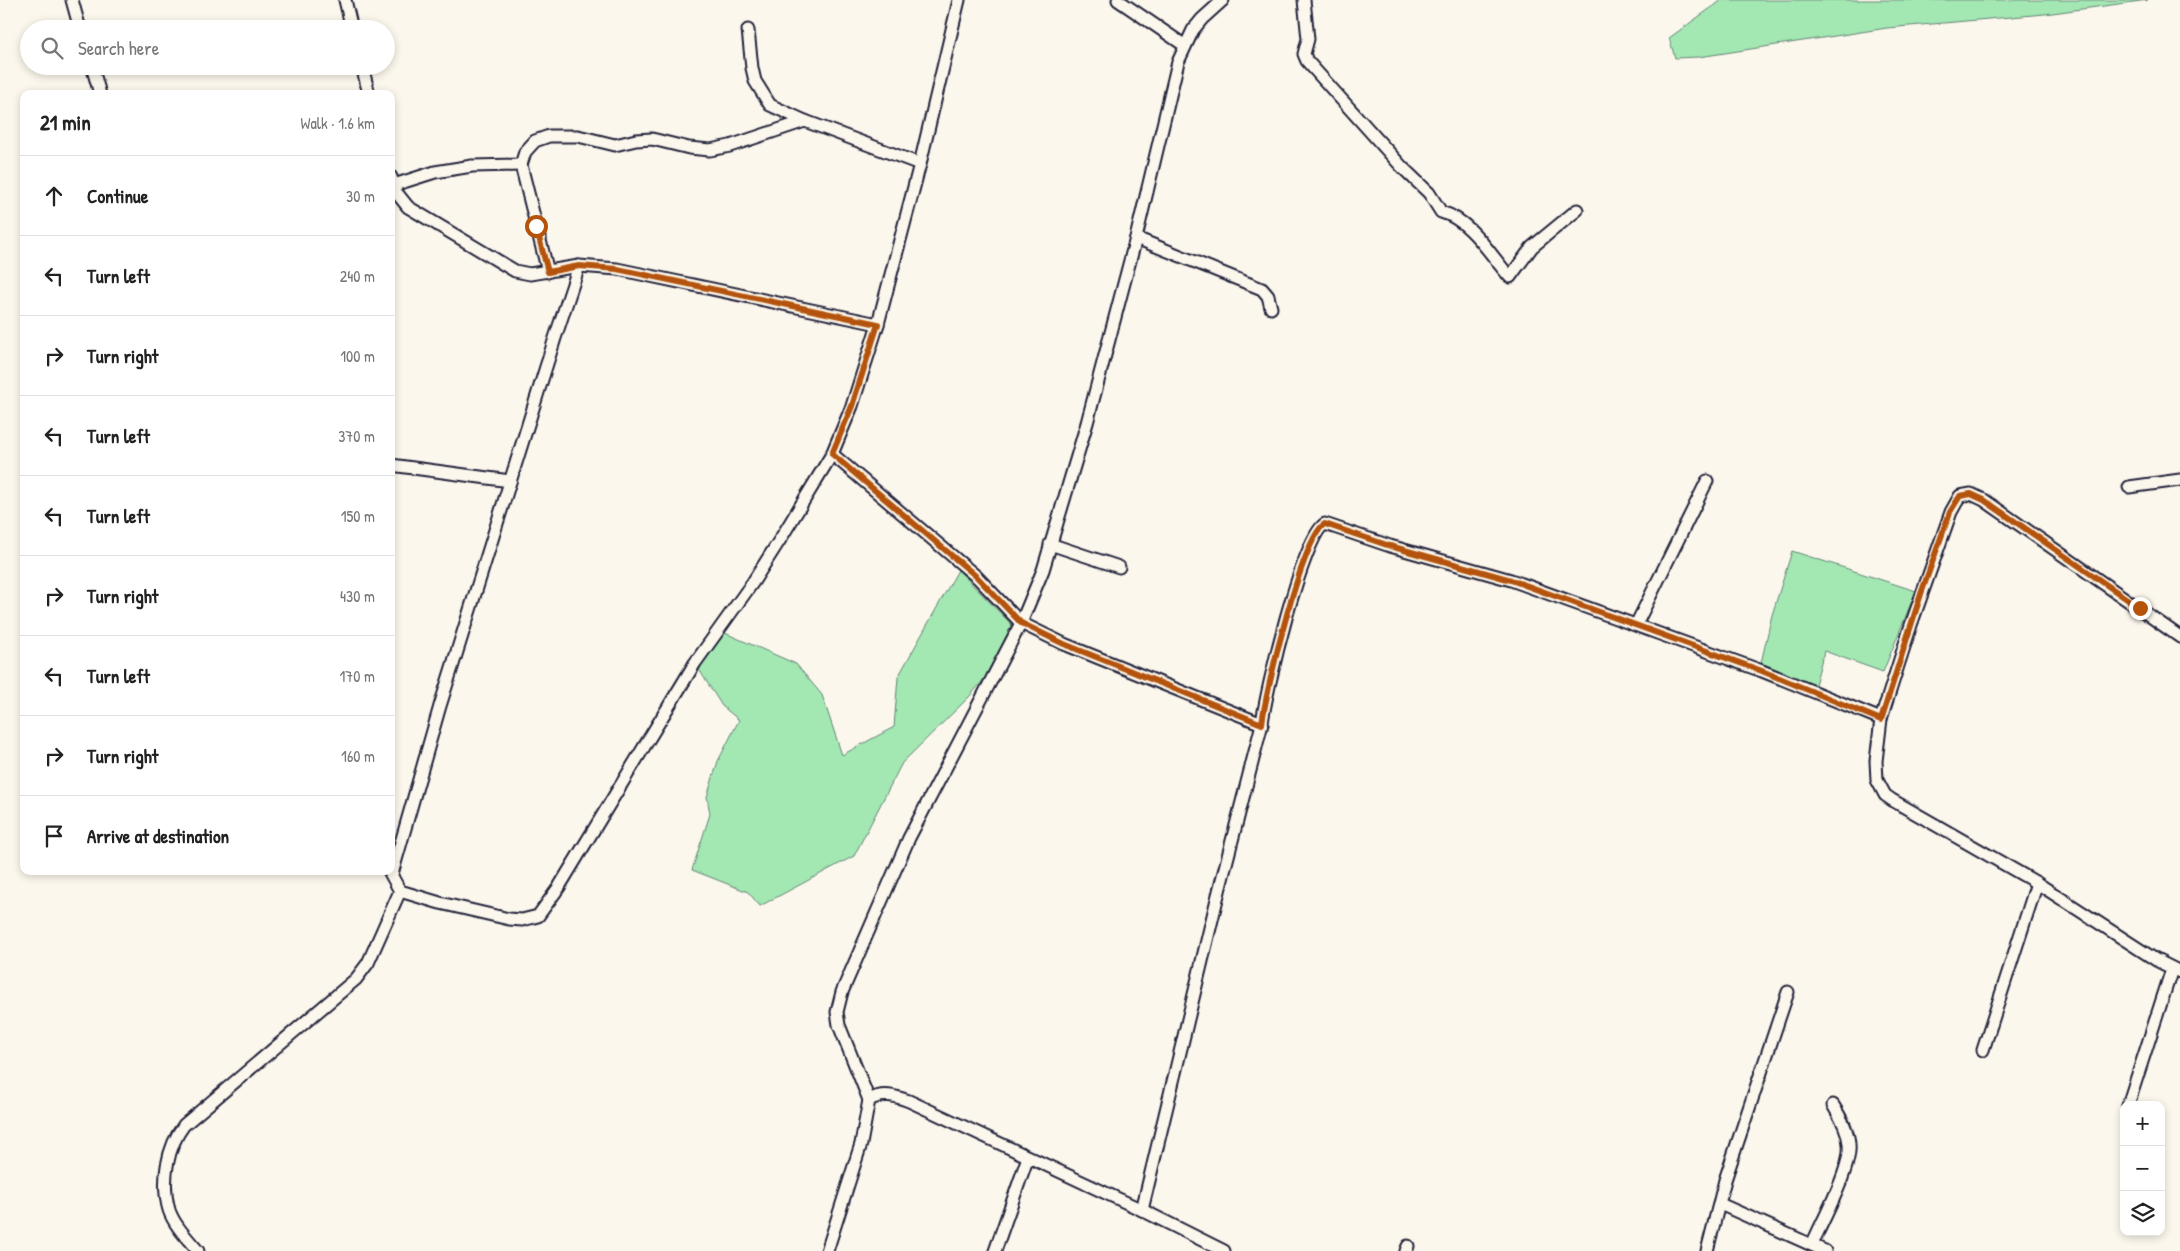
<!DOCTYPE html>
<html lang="en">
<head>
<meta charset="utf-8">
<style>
	:root { --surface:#fff; --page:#f2f2f2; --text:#222; --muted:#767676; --line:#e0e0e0 }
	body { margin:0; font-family:"Patrick Hand",sans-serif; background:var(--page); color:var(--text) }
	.controls { position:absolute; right:15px; bottom:15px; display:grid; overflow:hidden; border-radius:10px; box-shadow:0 2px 8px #0003 }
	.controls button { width:45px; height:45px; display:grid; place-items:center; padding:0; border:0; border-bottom:1px solid var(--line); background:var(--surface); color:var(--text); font:25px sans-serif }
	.stop { position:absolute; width:15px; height:15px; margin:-11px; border:4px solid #b45309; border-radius:50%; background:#fff }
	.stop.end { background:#b45309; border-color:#fff; box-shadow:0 1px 5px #0008 }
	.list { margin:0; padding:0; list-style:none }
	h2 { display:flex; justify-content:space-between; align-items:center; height:65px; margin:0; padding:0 20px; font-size:21px }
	h2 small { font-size:16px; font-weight:400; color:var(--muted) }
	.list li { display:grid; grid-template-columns:32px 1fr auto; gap:15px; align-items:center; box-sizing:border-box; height:80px; padding:0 20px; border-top:1px solid var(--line) }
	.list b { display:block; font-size:19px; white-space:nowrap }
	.list em { font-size:16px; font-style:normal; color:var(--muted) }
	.icon { flex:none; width:28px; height:28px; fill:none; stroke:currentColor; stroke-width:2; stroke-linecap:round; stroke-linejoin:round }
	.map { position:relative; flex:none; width:2180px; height:1251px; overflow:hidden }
	.search { position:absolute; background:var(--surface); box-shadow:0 2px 8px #0003; left:20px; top:20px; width:375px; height:55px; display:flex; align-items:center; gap:12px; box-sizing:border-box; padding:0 18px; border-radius:28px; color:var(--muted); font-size:19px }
	.panel { position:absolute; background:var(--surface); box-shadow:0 2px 8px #0003; left:20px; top:90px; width:375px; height:785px; border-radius:10px }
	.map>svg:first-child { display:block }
	.green { fill:#a3e7b2; stroke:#628476 }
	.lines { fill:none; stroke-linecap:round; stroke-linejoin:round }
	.minor-casing { stroke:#22223b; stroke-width:15 }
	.minor { stroke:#fbf7ec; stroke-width:11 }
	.route { stroke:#b45309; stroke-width:6 }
</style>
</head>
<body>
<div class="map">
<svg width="2180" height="1251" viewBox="0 0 2180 1251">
	<rect width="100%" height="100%" fill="#fbf7ec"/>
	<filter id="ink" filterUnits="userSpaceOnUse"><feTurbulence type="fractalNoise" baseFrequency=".02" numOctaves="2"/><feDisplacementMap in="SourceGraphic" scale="10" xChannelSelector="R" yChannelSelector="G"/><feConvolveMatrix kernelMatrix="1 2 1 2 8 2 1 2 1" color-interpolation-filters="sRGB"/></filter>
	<g filter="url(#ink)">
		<g class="green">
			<polygon points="1722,0 2148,0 2045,14 1887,28 1699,57 1675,58 1669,38"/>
			<polygon points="1792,551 1916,591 1883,672 1824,651 1815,685 1761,663 1772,615"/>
			<polygon points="958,570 1022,635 969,697 902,763 854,856 760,906 748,892 692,870 710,814 707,797 718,761 739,720 722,706 698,668 725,633 796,664 822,695 842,755 894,727 898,677"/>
		</g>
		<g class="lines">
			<defs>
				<g id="minor">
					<polyline points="72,0 80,29"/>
					<polyline points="345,0 352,29"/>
					<polyline points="1118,0 1184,45"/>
					<path d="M 1304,0 L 1308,39 L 1304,54 L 1307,61 L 1402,167 L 1429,193 L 1441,212 C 1471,220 1490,255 1510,277 L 1532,247 L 1577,210"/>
					<polyline points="748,30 752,68 755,81 770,105 805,121 920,164"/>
					<polyline points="92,66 100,94"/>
					<polyline points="362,66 369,94"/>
					<polyline points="391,177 396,192 408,207 515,271 530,274 579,266 617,269 878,324"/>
					<polyline points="394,185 435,172 472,166 521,165"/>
					<polyline points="1136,238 1262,289 1268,296 1271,308"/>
					<polyline points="548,272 521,165 525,152 535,141 549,136 578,136 615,145 636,140 652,139 689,148 710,150 730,146 805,121"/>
					<path d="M 832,454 L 977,577 L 1021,623 L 1064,644 L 1262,724 C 1265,695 1303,534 1325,524 L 1390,546 L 1511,580 L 1762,671 L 1881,719"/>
					<polyline points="391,465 510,481"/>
					<polyline points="2129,487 2180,480"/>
					<polyline points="1050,544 1119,567"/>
					<polyline points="1636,625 1707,481"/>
					<polyline points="2180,637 1984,500 1971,494 1960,496 1951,512 1911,625 1881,719 1876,761 1877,780 1885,795 1892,800 2037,883 2156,960 2180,972"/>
					<polyline points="389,871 400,891 440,903 509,919 522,920 538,916 559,887 695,663 753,582 781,538 832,454 852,406 878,324 920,164 959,0"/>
					<polyline points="392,874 440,706 555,338 579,266"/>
					<polyline points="1983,1050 2037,883"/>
					<path d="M 869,1100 C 883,1092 895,1096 909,1101 L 1142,1210 L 1224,1251"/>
					<polyline points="2128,1105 2172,969"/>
					<polyline points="1720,1204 1825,1251"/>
					<polyline points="1142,1210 1217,899 1262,724"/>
					<path d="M 1812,1245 C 1822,1221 1852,1168 1849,1144 C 1848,1129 1840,1117 1833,1105"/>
					<path d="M 198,1251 C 187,1238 174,1225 169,1210 C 161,1182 167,1147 184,1125 L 356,979 L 368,963 L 400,891"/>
					<polyline points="827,1251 861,1144 869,1100 839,1025 837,1012 842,992 909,838 1021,623 1043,570 1087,423 1136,238 1178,62 1193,30 1202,19 1223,0"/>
					<polyline points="995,1251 1028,1157"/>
					<polyline points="1406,1251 1408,1246"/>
					<polyline points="1707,1251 1725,1180 1788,992"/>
				</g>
			</defs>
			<use href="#minor" class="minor-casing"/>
			<use href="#minor" class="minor"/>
		</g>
	</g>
	<g class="lines" filter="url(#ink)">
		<path class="route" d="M 536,226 L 548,272 L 579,266 L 617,269 L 878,324 L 852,406 L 832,454 L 977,577 L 1021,623 L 1064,644 L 1262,724 C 1265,694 1303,534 1325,524 L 1390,546 L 1511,580 L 1762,671 L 1881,720 L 1921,594 L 1950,512 L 1960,496 L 1971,494 L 1984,500 L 2140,608"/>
	</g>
</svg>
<div class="controls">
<button>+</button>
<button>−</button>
<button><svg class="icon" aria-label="layers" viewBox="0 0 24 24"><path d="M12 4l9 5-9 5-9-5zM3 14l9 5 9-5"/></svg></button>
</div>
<div class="stop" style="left:536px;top:226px"></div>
<div class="stop end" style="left:2140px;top:608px"></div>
<div class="search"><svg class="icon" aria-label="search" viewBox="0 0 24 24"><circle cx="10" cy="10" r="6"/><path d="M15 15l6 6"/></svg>Search here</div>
<section class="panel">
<h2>21 min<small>Walk · 1.6 km</small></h2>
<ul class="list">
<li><svg class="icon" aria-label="ahead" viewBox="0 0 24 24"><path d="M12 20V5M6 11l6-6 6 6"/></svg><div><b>Continue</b></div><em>30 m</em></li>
<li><svg class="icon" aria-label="left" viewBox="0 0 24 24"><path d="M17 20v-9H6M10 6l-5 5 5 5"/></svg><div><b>Turn left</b></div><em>240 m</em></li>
<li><svg class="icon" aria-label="right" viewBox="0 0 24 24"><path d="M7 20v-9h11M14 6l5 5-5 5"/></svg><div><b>Turn right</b></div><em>100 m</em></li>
<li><svg class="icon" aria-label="left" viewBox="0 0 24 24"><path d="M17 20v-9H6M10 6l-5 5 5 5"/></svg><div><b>Turn left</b></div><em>370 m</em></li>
<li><svg class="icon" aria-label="left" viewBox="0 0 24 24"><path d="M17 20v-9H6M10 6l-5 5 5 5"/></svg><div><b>Turn left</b></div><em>150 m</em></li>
<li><svg class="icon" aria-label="right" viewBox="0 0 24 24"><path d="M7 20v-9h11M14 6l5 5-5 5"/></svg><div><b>Turn right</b></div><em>430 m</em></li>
<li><svg class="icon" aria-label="left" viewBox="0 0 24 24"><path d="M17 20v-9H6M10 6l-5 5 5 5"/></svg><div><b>Turn left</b></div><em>170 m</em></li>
<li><svg class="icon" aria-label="right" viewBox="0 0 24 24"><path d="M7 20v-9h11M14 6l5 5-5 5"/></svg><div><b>Turn right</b></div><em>160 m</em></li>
<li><svg class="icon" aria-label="arrive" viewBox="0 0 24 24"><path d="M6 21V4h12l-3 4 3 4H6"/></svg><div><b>Arrive at destination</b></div></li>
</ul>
</section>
</div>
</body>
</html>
